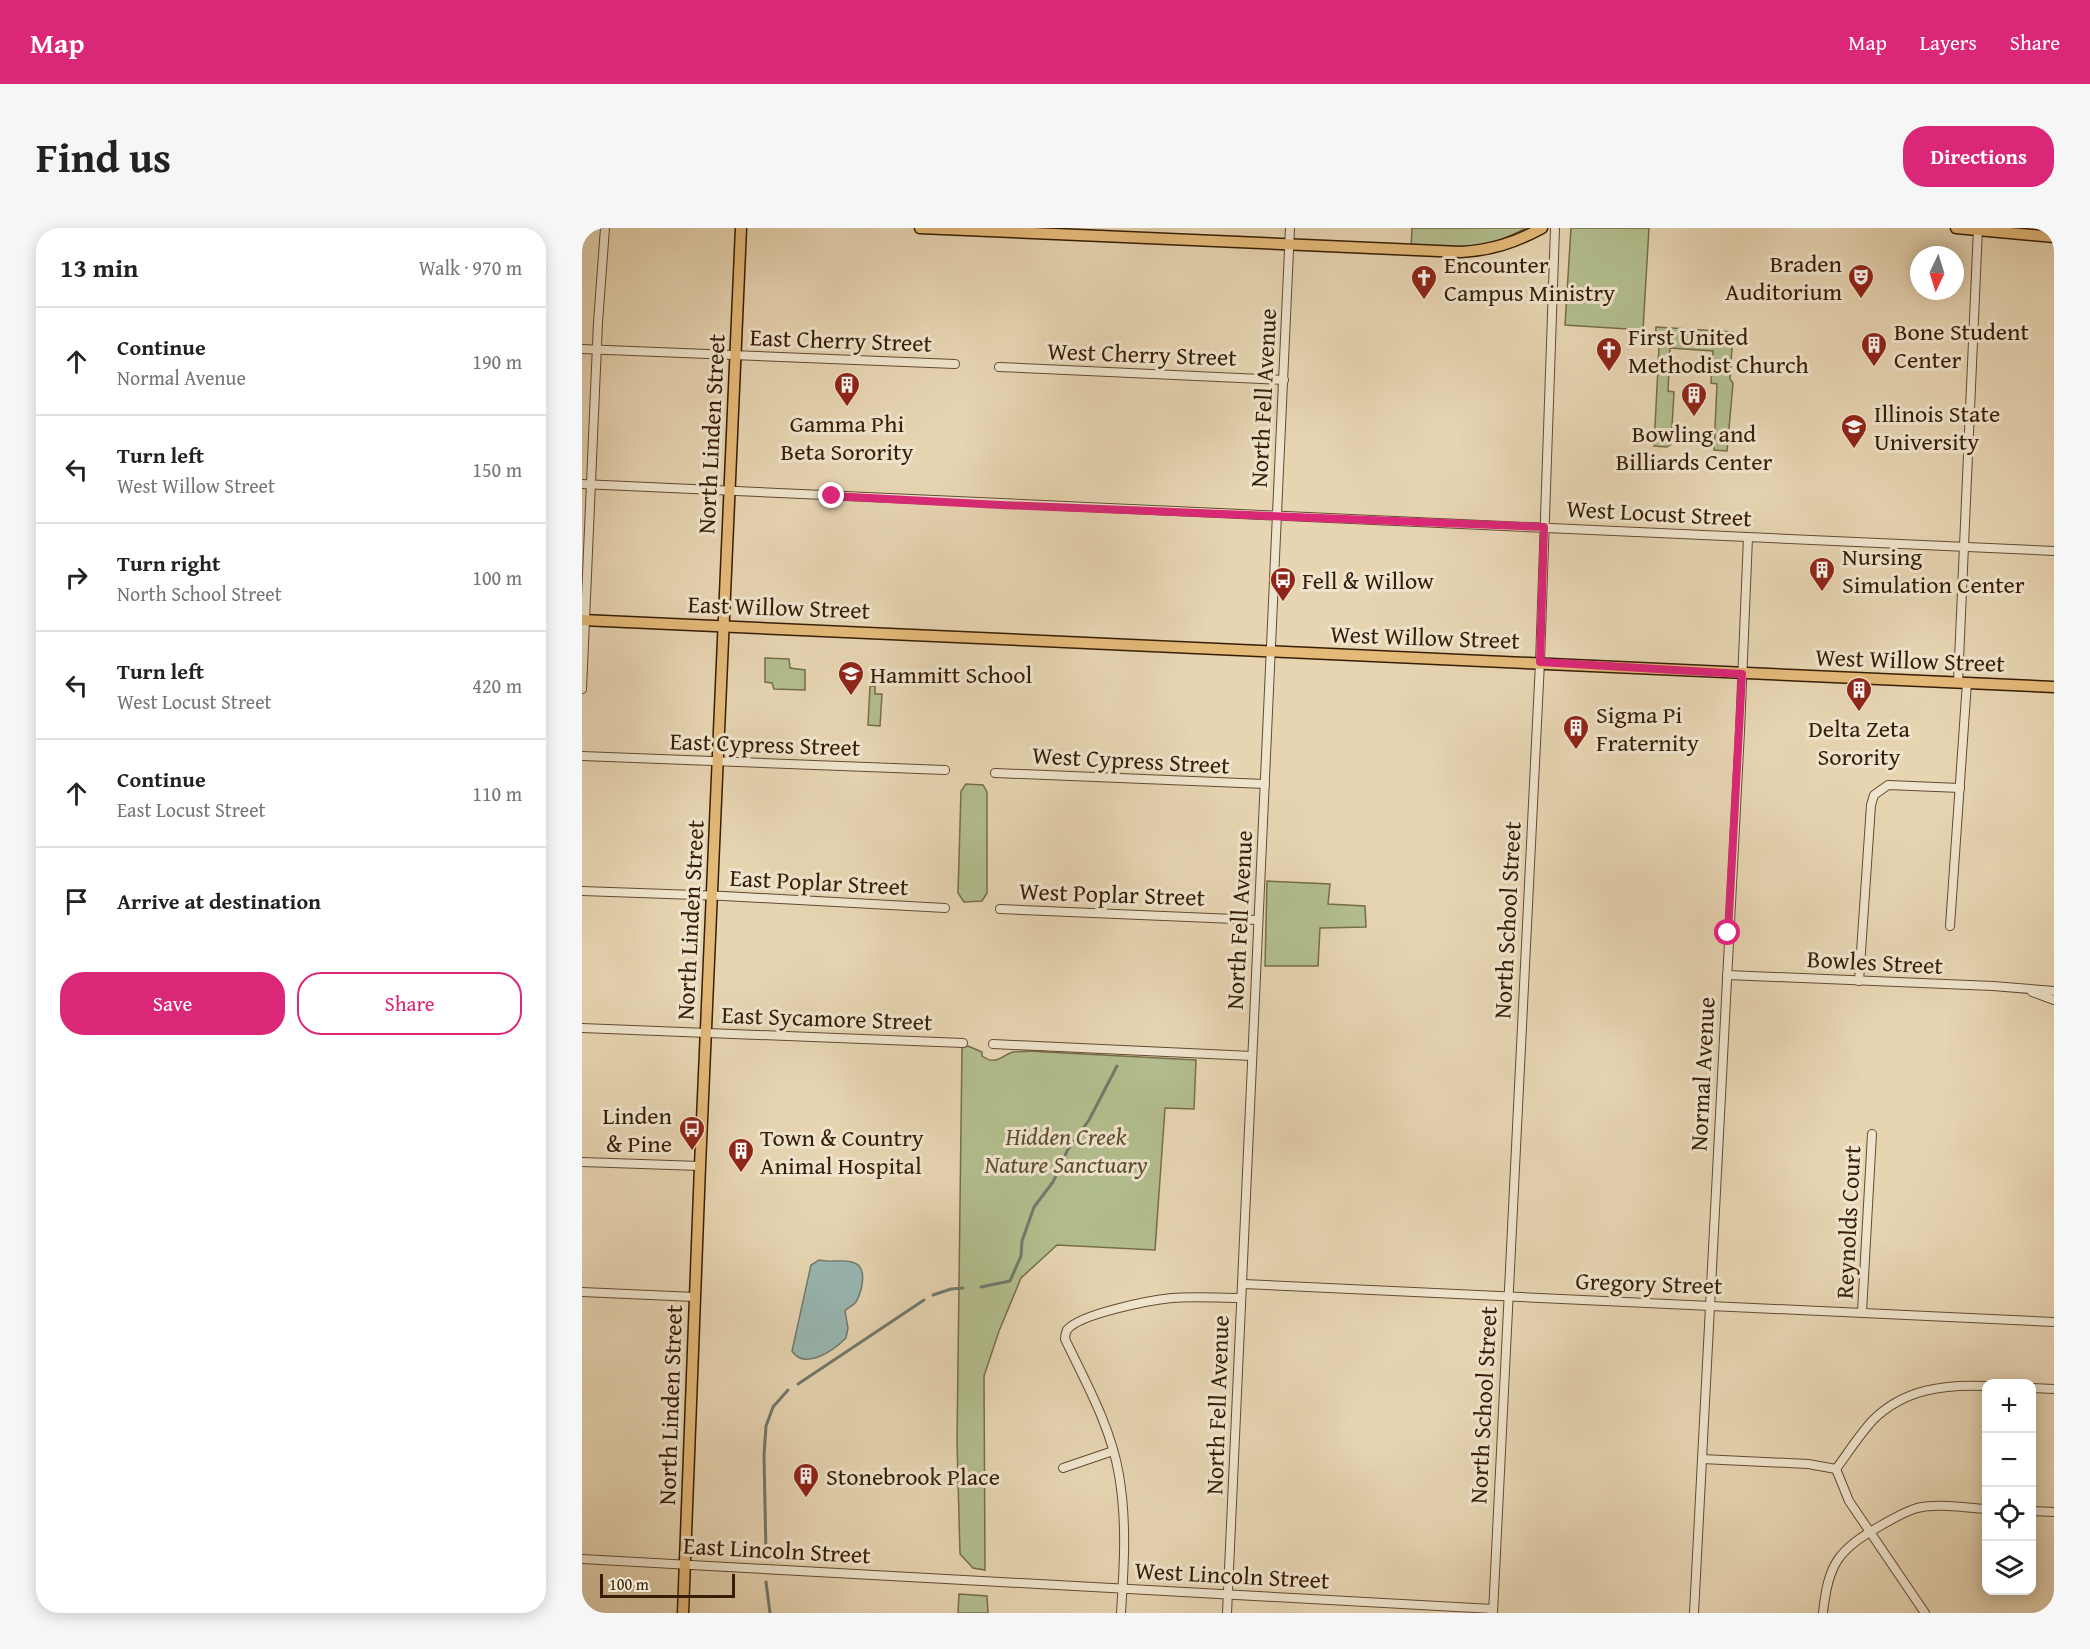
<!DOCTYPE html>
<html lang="en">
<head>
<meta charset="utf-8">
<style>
	:root { --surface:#fff; --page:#f6f6f6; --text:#222; --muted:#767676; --line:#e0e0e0; --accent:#db2777 }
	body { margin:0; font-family:"Gentium Book Plus",serif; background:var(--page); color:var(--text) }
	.controls { position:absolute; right:18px; bottom:18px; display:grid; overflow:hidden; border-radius:12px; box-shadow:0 3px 15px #0003 }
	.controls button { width:54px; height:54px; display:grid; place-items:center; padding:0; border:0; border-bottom:2px solid var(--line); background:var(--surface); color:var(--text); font:30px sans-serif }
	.compass { position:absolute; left:1328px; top:18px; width:54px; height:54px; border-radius:50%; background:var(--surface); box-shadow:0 3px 15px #0003; rotate:184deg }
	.scale { position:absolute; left:18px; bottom:15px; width:135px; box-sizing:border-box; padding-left:6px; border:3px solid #371d06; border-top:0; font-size:16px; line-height:21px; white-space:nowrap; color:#371d06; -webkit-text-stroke:4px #efe4cd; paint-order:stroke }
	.stop { position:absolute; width:18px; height:18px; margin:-14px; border:4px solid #db2777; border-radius:50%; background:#fff }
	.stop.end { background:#db2777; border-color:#fff; box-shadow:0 2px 6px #0008 }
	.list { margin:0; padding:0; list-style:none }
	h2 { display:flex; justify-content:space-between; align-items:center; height:78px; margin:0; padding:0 24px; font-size:26px }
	h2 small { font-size:20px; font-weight:400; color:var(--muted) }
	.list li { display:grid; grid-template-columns:39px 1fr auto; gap:18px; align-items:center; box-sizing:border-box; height:108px; padding:0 24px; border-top:2px solid var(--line) }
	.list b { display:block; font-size:22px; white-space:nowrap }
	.list p { margin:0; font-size:20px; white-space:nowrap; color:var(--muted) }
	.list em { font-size:20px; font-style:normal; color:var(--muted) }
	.actions { display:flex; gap:12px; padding:18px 24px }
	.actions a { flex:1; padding:14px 0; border:2px solid var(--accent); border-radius:24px; text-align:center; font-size:21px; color:var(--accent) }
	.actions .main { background:var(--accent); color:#fff }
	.icon { flex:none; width:33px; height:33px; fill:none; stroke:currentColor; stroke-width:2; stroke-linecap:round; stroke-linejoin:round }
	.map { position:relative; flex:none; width:1472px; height:1385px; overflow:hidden; border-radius:24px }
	header { display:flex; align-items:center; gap:36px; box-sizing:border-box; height:84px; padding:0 30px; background:var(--accent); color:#fff }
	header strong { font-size:28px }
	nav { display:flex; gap:33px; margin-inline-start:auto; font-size:21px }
	.intro { display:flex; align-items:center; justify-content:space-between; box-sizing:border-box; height:144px; padding:0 36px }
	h1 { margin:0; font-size:42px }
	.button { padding:15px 27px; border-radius:24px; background:var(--accent); color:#fff; font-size:21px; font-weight:700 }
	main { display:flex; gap:36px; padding:0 36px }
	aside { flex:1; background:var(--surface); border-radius:24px; box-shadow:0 3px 15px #0003 }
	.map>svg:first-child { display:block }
	.green { fill:#b3be8e; stroke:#756e4a; stroke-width:1.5 }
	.water { fill:#98b7b3; stroke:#71796e; stroke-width:1.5 }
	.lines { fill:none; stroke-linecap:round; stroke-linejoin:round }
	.stream { stroke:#71796e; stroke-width:3 }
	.minor-casing { stroke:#634b31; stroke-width:10 }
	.major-casing { stroke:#371d06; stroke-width:13 }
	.minor { stroke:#efe4cd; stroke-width:8 }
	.major { stroke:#e4ba79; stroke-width:10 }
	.route { stroke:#db2777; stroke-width:8 }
	.labels { text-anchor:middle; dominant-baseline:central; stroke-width:6; stroke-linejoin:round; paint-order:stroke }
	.poi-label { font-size:24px; fill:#371d06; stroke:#efe4cd; text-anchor:start }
	.street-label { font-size:24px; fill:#371d06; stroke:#efe4cd }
	.park-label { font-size:24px; font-style:italic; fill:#5c4d2f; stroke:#efe4cd }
</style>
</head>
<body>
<header>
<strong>Map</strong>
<nav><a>Map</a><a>Layers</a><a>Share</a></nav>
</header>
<div class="intro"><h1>Find us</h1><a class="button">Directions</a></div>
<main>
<aside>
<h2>13 min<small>Walk · 970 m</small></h2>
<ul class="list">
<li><svg class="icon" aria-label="ahead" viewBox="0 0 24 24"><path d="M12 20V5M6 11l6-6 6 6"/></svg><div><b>Continue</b><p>Normal Avenue</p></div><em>190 m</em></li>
<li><svg class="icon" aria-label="left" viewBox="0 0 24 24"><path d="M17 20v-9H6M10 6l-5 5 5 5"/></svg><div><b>Turn left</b><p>West Willow Street</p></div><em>150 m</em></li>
<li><svg class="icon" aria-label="right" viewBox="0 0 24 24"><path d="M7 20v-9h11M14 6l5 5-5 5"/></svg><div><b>Turn right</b><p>North School Street</p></div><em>100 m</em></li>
<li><svg class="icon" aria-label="left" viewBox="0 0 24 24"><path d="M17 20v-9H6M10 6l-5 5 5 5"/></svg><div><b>Turn left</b><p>West Locust Street</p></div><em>420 m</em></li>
<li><svg class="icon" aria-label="ahead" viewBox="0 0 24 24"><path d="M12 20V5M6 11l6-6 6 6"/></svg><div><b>Continue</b><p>East Locust Street</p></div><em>110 m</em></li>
<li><svg class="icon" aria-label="arrive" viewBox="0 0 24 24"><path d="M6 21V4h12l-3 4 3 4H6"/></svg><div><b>Arrive at destination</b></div></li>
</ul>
<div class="actions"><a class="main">Save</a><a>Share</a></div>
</aside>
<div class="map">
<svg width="1472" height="1385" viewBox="0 0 1472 1385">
	<rect width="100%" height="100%" fill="#e7d5b2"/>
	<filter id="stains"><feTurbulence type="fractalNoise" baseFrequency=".00333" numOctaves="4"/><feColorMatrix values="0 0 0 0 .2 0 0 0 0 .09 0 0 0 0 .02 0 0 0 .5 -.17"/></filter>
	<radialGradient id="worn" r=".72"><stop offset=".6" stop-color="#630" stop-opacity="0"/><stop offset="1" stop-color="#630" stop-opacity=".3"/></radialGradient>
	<g class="green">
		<path d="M 830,0 L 944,0 C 900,24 876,19 829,19 Z"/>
		<polygon points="989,0 1067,0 1061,102 983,97"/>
		<polygon points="1074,99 1151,104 1148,151 1151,155 1145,223 1132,222 1135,156 1129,155 1131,123 1088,120 1086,163 1092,164 1089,216 1085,219 1072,218 1077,119 1073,114"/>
		<polygon points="183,430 207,431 208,440 223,442 223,462 192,461 190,455 183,454"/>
		<polygon points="288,458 293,458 293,466 300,466 298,498 286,497"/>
		<polygon points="384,556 401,557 405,564 405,665 400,673 382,674 376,665 379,563"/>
		<polygon points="685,653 748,656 746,676 783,678 784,699 738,700 736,738 683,738"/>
		<path d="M 386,818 L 400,824 L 400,828 C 415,838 418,828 431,824 C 436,823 442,824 446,823 L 614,832 L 612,881 L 583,880 L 573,1022 L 475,1017 L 439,1050 L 417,1103 L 402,1148 L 403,1342 L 391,1340 L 378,1326 L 375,1214 L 380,820 Z"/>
		<polygon points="377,1366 405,1368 406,1385 376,1385"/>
	</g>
	<path class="water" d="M 237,1032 C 248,1035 259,1031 270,1034 C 287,1038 280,1063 274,1074 C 271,1078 266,1079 263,1083 L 266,1100 L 264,1110 C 252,1122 223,1143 210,1123 L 229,1037 Z"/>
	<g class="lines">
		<g class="stream">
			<polyline points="399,1059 428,1053 439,1028 440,1013 452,979 471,954 485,923 507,892 535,838"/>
			<polyline points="351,1067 369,1061 381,1060"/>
			<polyline points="216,1156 342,1072"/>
			<polyline points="184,1326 182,1227 184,1198 191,1179 206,1162"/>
			<polyline points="184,1354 188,1385"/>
		</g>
		<defs>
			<g id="minor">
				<polyline points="0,121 373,136"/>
				<polyline points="417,139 702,152"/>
				<polyline points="0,256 1472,323"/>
				<polyline points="1376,454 1396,0"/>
				<polyline points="0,461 16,94 23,0"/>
				<polyline points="0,528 363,542"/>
				<polyline points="413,545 683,556"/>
				<polyline points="0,663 142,668 363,680"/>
				<polyline points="418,681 676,692"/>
				<polyline points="1368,698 1385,454"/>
				<polyline points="1145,747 1411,758 1472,763"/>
				<polyline points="1277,753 1289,577 1292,567 1306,557 1378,560"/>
				<polyline points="1450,764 1472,772"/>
				<polyline points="0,800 381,815"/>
				<polyline points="411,816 670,828"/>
				<polyline points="0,934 118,938"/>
				<polyline points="661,1056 1472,1094"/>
				<polyline points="0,1064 113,1069"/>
				<polyline points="1280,1084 1290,906"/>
				<polyline points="1450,1160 1472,1161"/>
				<path d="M 1120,1231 L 1226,1236 L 1254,1241 C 1266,1225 1277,1207 1291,1192 C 1322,1161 1363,1156 1404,1158"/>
				<polyline points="481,1240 531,1223"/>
				<polyline points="1254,1241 1267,1273 1343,1385"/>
				<polyline points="1450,1283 1472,1284"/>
				<polyline points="0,1331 911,1381"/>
				<path d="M 539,1385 C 542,1339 545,1293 537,1247 C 529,1199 504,1155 483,1111 C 483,1107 483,1106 485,1102 C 497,1086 569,1072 590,1070 C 613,1068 636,1070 659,1070"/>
				<polyline points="645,1385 708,0"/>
				<polyline points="911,1385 958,434 973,0"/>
				<polyline points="1112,1385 1158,503 1166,309"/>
				<path d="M 1241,1385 C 1246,1336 1256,1322 1298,1298 C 1310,1291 1322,1284 1335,1280 C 1357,1275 1383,1280 1404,1281"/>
			</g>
			<g id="major">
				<path d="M 338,0 L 879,24 C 910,22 932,15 960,0"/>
				<polyline points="1374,0 1472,9"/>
				<polyline points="0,392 1472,459"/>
				<polyline points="101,1385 118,938 159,0"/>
			</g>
		</defs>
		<use href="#minor" class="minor-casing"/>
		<use href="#major" class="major-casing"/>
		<use href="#minor" class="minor"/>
		<use href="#major" class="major"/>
	</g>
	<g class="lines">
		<polyline class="route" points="250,268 419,277 962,299 958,434 1160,446 1146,705"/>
	</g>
	<defs>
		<symbol id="theatre-pin" viewBox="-11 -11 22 30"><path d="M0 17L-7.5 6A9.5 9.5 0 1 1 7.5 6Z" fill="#8f2418" stroke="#efe4cd"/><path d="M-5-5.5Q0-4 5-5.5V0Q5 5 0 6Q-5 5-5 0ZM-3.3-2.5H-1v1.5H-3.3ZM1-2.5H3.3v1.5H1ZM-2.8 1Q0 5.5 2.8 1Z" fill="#fff"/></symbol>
		<symbol id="church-pin" viewBox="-11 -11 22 30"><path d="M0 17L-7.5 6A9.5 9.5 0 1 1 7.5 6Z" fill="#8f2418" stroke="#efe4cd"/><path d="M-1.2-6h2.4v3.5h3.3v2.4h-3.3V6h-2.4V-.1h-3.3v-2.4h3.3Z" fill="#fff"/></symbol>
		<symbol id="building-pin" viewBox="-11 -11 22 30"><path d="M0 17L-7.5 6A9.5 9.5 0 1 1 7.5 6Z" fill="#8f2418" stroke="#efe4cd"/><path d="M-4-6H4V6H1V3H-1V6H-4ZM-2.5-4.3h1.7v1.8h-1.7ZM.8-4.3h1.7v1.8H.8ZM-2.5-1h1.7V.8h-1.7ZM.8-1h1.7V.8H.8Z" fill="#fff"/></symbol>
		<symbol id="university-pin" viewBox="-11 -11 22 30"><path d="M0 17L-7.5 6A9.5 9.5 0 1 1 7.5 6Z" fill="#8f2418" stroke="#efe4cd"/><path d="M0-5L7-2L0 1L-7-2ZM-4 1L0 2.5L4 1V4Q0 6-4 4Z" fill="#fff"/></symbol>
		<symbol id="bus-pin" viewBox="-11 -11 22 30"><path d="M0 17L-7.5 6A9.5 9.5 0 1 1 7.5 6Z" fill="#8f2418" stroke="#efe4cd"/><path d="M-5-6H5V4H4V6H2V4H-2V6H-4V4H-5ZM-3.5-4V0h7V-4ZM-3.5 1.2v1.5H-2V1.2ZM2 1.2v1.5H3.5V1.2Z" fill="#fff"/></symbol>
		<symbol id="school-pin" viewBox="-11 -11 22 30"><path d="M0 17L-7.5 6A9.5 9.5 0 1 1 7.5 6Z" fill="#8f2418" stroke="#efe4cd"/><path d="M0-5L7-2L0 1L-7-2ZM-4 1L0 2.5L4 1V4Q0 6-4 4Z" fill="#fff"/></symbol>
	</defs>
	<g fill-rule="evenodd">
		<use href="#theatre-pin" x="1264" y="34" width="30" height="40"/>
		<use href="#church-pin" x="827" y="35" width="30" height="40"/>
		<use href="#building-pin" x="1277" y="102" width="30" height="40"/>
		<use href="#church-pin" x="1012" y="107" width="30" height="40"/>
		<use href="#building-pin" x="250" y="142" width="30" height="40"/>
		<use href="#building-pin" x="1097" y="152" width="30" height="40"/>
		<use href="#university-pin" x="1257" y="184" width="30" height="40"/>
		<use href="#building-pin" x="1225" y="327" width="30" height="40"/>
		<use href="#bus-pin" x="686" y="337" width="30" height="40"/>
		<use href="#school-pin" x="254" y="431" width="30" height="40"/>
		<use href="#building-pin" x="1262" y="447" width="30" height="40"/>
		<use href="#building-pin" x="979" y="485" width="30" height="40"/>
		<use href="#bus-pin" x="95" y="886" width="30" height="40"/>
		<use href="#building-pin" x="144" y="908" width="30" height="40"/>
		<use href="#building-pin" x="209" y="1233" width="30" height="40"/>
	</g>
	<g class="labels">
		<g class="poi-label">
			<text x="1260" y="35" text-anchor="end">Braden<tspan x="1260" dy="28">Auditorium</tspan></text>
			<text x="862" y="36">Encounter<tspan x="862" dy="28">Campus Ministry</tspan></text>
			<text x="1312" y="103">Bone Student<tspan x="1312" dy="28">Center</tspan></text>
			<text x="1046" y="108">First United<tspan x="1046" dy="28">Methodist Church</tspan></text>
			<text x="1292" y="185">Illinois State<tspan x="1292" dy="28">University</tspan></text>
			<text x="265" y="195" text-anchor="middle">Gamma Phi<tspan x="265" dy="28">Beta Sorority</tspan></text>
			<text x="1112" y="205" text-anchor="middle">Bowling and<tspan x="1112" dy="28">Billiards Center</tspan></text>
			<text x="1260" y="328">Nursing<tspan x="1260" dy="28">Simulation Center</tspan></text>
			<text x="720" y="352">Fell &amp; Willow</text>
			<text x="288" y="446">Hammitt School</text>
			<text x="1014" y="486">Sigma Pi<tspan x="1014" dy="28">Fraternity</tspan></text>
			<text x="1277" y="500" text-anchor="middle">Delta Zeta<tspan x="1277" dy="28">Sorority</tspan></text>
			<text x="90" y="887" text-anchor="end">Linden<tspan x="90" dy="28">&amp; Pine</tspan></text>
			<text x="178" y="909">Town &amp; Country<tspan x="178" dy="28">Animal Hospital</tspan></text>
			<text x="244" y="1248">Stonebrook Place</text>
		</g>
		<g class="street-label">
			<text transform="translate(259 112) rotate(2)">East Cherry Street</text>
			<text transform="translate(560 126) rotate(2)">West Cherry Street</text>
			<text transform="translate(681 170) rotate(-87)">North Fell Avenue</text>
			<text transform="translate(129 206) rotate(-87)">North Linden Street</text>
			<text transform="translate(1077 285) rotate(3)">West Locust Street</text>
			<text transform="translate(197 379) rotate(2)">East Willow Street</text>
			<text transform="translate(843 409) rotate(2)">West Willow Street</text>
			<text transform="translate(1328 432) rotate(2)">West Willow Street</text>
			<text transform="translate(183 516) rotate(2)">East Cypress Street</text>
			<text transform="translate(549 532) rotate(3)">West Cypress Street</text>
			<text transform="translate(237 654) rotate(3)">East Poplar Street</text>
			<text transform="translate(530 666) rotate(2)">West Poplar Street</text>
			<text transform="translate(108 692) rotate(-87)">North Linden Street</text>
			<text transform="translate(657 692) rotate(-87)">North Fell Avenue</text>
			<text transform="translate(925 692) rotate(-87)">North School Street</text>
			<text transform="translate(1293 734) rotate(3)">Bowles Street</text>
			<text transform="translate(245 790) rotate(2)">East Sycamore Street</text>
			<text transform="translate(1120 846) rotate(-87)">Normal Avenue</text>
			<text transform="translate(1266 994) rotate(-87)">Reynolds Court</text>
			<text transform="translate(1067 1055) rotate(2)">Gregory Street</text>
			<text transform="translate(88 1177) rotate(-88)">North Linden Street</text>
			<text transform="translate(635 1177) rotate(-88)">North Fell Avenue</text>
			<text transform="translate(901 1177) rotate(-87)">North School Street</text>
			<text transform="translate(195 1322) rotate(3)">East Lincoln Street</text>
			<text transform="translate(650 1347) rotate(3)">West Lincoln Street</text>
		</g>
		<g class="park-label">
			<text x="484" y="908">Hidden Creek<tspan x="484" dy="28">Nature Sanctuary</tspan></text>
		</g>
	</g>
	<rect width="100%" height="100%" filter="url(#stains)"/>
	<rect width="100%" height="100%" fill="url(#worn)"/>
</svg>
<div class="controls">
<button>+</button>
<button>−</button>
<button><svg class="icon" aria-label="locate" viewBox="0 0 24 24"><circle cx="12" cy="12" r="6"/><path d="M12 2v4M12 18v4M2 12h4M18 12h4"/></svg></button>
<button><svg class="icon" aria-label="layers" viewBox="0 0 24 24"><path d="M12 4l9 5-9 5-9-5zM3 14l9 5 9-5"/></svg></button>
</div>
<svg class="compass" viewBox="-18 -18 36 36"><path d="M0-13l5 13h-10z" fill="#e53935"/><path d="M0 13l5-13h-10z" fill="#767676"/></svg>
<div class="scale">100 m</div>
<div class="stop" style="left:1146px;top:705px"></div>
<div class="stop end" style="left:250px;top:268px"></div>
</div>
</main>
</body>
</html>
